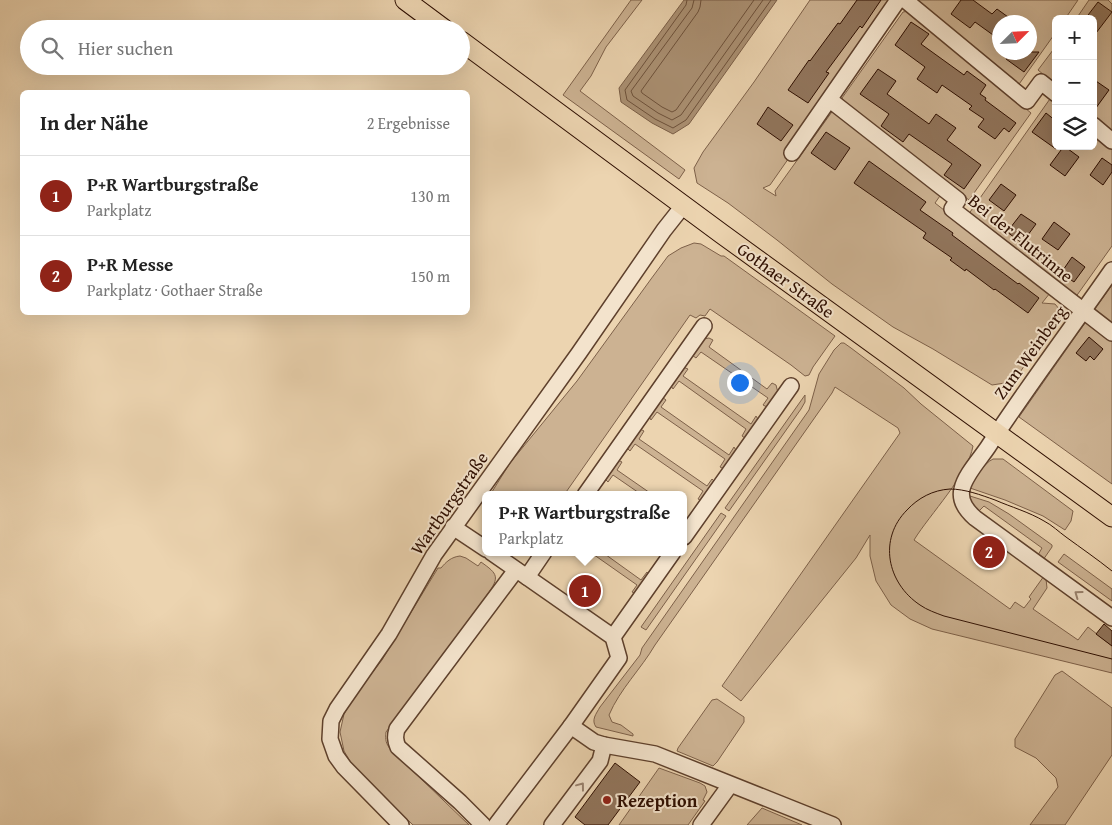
<!DOCTYPE html>
<html lang="de">
<head>
<meta charset="utf-8">
<style>
	:root { --surface:#fff; --page:#f2f2f2; --text:#222; --muted:#767676; --line:#e0e0e0; --accent:#8f2418 }
	body { margin:0; font-family:"Gentium Book Plus",serif; background:var(--page); color:var(--text) }
	.controls { position:absolute; right:15px; top:15px; display:grid; overflow:hidden; border-radius:8px; box-shadow:0 5px 20px #0002 }
	.controls button { width:45px; height:45px; display:grid; place-items:center; padding:0; border:0; border-bottom:1px solid var(--line); background:var(--surface); color:var(--text); font:25px sans-serif }
	.compass { position:absolute; left:992px; top:15px; width:45px; height:45px; border-radius:50%; background:var(--surface); box-shadow:0 5px 20px #0002; rotate:66deg }
	.you { position:absolute; left:739px; top:382px; width:18px; height:18px; margin:-12px; border:4px solid #fff; border-radius:50%; background:#1a73e8; box-shadow:0 0 0 8px #1a73e833 }
	.badge { display:grid; place-items:center; width:32px; height:32px; border-radius:50%; background:var(--accent); color:#fff; font-size:16px; font-weight:700 }
	.pin { position:absolute; translate:-50% -50%; border:2px solid #fff; box-shadow:0 1px 5px #0006 }
	.popup { position:absolute; left:482px; top:491px; width:205px; height:65px; box-sizing:border-box; display:grid; place-content:center; border-radius:8px; background:var(--surface); filter:drop-shadow(0 1px 4px #0005); font-size:16px; white-space:nowrap; color:var(--muted) }
	.popup b { font-size:19px; color:var(--text) }
	.popup::after { content:''; position:absolute; left:50%; top:100%; margin-left:-10px; border:10px solid transparent; border-top-color:var(--surface) }
	.list { margin:0; padding:0; list-style:none }
	h2 { display:flex; justify-content:space-between; align-items:center; height:65px; margin:0; padding:0 20px; font-size:21px }
	h2 small { font-size:16px; font-weight:400; color:var(--muted) }
	.list li { display:grid; grid-template-columns:32px 1fr auto; gap:15px; align-items:center; box-sizing:border-box; height:80px; padding:0 20px; border-top:1px solid var(--line) }
	.list b { display:block; font-size:19px; white-space:nowrap }
	.list p { margin:0; font-size:16px; white-space:nowrap; color:var(--muted) }
	.list em { font-size:16px; font-style:normal; color:var(--muted) }
	.icon { flex:none; width:28px; height:28px; fill:none; stroke:currentColor; stroke-width:2; stroke-linecap:round; stroke-linejoin:round }
	.map { position:relative; flex:none; width:1112px; height:825px; overflow:hidden }
	.search { position:absolute; background:var(--surface); box-shadow:0 5px 20px #0002; left:20px; top:20px; width:450px; height:55px; display:flex; align-items:center; gap:12px; box-sizing:border-box; padding:0 18px; border-radius:28px; color:var(--muted); font-size:19px }
	.panel { position:absolute; background:var(--surface); box-shadow:0 5px 20px #0002; left:20px; top:90px; width:450px; height:225px; border-radius:8px }
	.map>svg:first-child { display:block }
	.green { fill:#ccb292; stroke:#7d6049; fill-rule:evenodd }
	.water { fill:#ab9174; stroke:#795d46 }
	.lines { fill:none; stroke-linecap:round; stroke-linejoin:round }
	.shore { stroke:#6c503a; stroke-width:1 }
	.building { fill:#91755c; stroke:#2e0e00 }
	.minor-casing { stroke:#5e402c; stroke-width:18 }
	.major-casing { stroke:#2e0e00; stroke-width:21 }
	.minor { stroke:#f3e3cc; stroke-width:15 }
	.major { stroke:#ecd4b0; stroke-width:19 }
	.tram { stroke:#2e0e00; stroke-width:1 }
	.oneway { stroke:#9a8370 }
	.poi-dot { fill:#8f2418; stroke:#f3e3cc; stroke-width:2 }
	.labels { text-anchor:middle; dominant-baseline:central; stroke-width:4; stroke-linejoin:round; paint-order:stroke }
	.street-label { font-size:18px; fill:#2e0e00; stroke:#f3e3cc }
	.poi-label { font-size:18px; font-weight:bold; fill:#2e0e00; stroke:#f3e3cc; text-anchor:start }
</style>
</head>
<body>
<div class="map">
<svg width="1112" height="825" viewBox="0 0 1112 825">
	<rect width="100%" height="100%" fill="#ecd4b0"/>
	<filter id="stains"><feTurbulence type="fractalNoise" baseFrequency=".004" numOctaves="4"/><feColorMatrix values="0 0 0 0 .2 0 0 0 0 .09 0 0 0 0 .02 0 0 0 .5 -.17"/></filter>
	<radialGradient id="worn" r=".72"><stop offset=".6" stop-color="#630" stop-opacity="0"/><stop offset="1" stop-color="#630" stop-opacity=".3"/></radialGradient>
	<g class="green">
		<polygon points="631,0 642,0 606,47 591,76 580,91 685,170 679,179 563,95"/>
		<polygon points="810,0 893,0 791,155 770,185 763,188 776,196 775,191 834,109 942,193 935,203 1050,293 1042,303 1055,304 1060,310 1057,321 1020,372 1005,383 992,385 933,349 893,327 832,284 777,240 728,203 697,183 694,168 703,152 754,82"/>
		<path d="M 915,0 L 1078,0 L 1065,19 L 1056,19 L 1056,32 L 1017,87 ZM 1000,22 L 1030,22 L 1030,52 L 1000,52 Z"/>
		<polygon points="1089,0 1108,0 1112,4 1112,133 1093,117 1093,19 1076,19"/>
		<polygon points="909,11 1031,113 969,200 845,104 842,98 903,12"/>
		<polygon points="1056,46 1056,85 1038,70"/>
		<polygon points="1052,96 1056,100 1056,146 1093,146 1093,132 1112,147 1112,246 1075,298 968,215"/>
		<polygon points="694,243 701,244 721,256 724,256 835,336 813,367 809,375 805,376 791,365 710,309 705,316 700,315 696,318 690,315 564,495 490,495 510,463 577,381 651,279 668,256 681,248"/>
		<polygon points="1112,285 1112,326 1094,310"/>
		<polygon points="1087,320 1112,339 1112,484 1019,417"/>
		<polygon points="709,338 713,340 709,347 767,389 772,383 776,385 778,393 767,407 763,405 768,398 701,352 696,358 692,355 703,339"/>
		<path d="M 841,343 L 844,343 L 851,348 L 904,388 L 921,404 L 973,446 C 968,475 930,514 914,540 L 1010,609 L 1015,602 L 1024,608 L 1031,599 L 1029,597 L 1044,576 L 1046,579 L 1047,588 L 1033,609 L 1078,640 L 1088,627 L 1112,646 L 1112,673 L 932,629 L 910,619 L 891,605 L 876,581 L 870,556 L 870,535 L 856,558 L 741,701 L 722,686 L 900,433 L 898,428 L 835,387 L 832,393 L 655,645 C 641,669 620,689 609,715 L 612,722 L 621,725 L 633,734 L 633,736 L 596,727 C 591,720 596,714 600,707 L 640,655 L 642,648 L 809,410 L 819,374 L 834,350 Z"/>
		<polygon points="683,367 688,369 683,376 751,424 756,416 759,421 745,438 742,436 746,429 679,381 673,389 670,384"/>
		<polygon points="805,395 805,402 801,409 729,511 725,508"/>
		<polygon points="662,397 666,400 661,407 729,455 734,447 737,452 724,469 720,467 725,459 657,412 651,420 648,415"/>
		<polygon points="640,429 644,431 639,439 707,486 712,479 714,481 702,501 698,499 703,491 635,444 630,451 626,447"/>
		<path d="M 993,459 L 1003,459 L 1073,511 L 1071,521 L 1065,530 L 1043,516 L 1005,500 L 970,488 C 975,478 983,464 993,459 Z"/>
		<polygon points="618,460 622,462 617,470 653,495 642,495 613,475 608,482 604,478"/>
		<polygon points="970,496 989,502 1009,514 1052,545 1052,547 1043,560 1038,555 1042,548 984,506 978,512 972,505"/>
		<polygon points="721,513 726,516 646,630 641,627"/>
		<polygon points="590,552 602,552 641,580 647,572 649,575 636,594 632,592 637,585"/>
		<polygon points="1064,554 1112,589 1112,601 1058,562"/>
		<path d="M 460,556 L 466,558 L 478,566 L 481,562 C 498,574 500,577 487,595 L 386,732 C 385,740 386,744 391,750 L 469,825 L 413,825 L 353,766 L 344,751 L 340,732 L 344,714 L 355,695 L 382,660 L 438,568 L 441,568 C 446,562 451,557 460,556 Z"/>
		<polygon points="1062,671 1112,708 1112,755 1065,825 1030,825 1058,787 1056,778 1036,758 1015,747 1015,739 1055,675"/>
		<polygon points="717,699 744,717 744,722 717,762 713,766 677,751 678,748 712,700"/>
		<polygon points="659,768 700,783 705,786 707,792 703,800 705,801 688,825 619,825"/>
		<polygon points="762,808 802,825 747,825"/>
	</g>
	<polygon class="water" points="684,0 777,0 689,124 673,134 652,123 621,102 619,88"/>
	<g class="lines">
		<g class="shore">
			<polyline points="687,0 686,5 625,90 627,100 655,119 673,128 686,120 771,0"/>
			<polyline points="694,0 692,8 631,91 633,96 658,113 672,120 681,115 763,0"/>
			<polyline points="701,0 700,7 698,12 641,91 642,93 662,107 672,112 676,110 754,0"/>
		</g>
	</g>
	<g class="building">
		<polygon points="857,0 881,0 862,28 860,26 826,72 829,73 808,103 788,90 809,60 810,61 838,23 840,24"/>
		<polygon points="961,0 973,0 992,14 997,9 1015,22 999,22 1000,40 975,22 970,28 951,14"/>
		<polygon points="1098,2 1112,12 1093,37 1093,19 1085,19"/>
		<polygon points="911,22 929,34 921,44 964,75 967,71 986,85 980,94 986,98 985,100 1016,123 1009,132 1004,128 995,139 978,127 984,119 969,109 972,106 942,85 937,93 917,79 925,67 895,45"/>
		<polygon points="1011,52 1039,52 1024,72 1006,59"/>
		<polygon points="878,69 896,81 887,94 929,124 936,114 956,128 947,140 981,165 964,189 944,175 952,164 909,134 903,142 881,126 889,114 860,94"/>
		<polygon points="1093,79 1109,90 1093,112"/>
		<polygon points="768,107 793,125 781,141 757,124"/>
		<polygon points="1046,113 1056,121 1056,149 1032,132"/>
		<polygon points="826,132 850,148 835,170 811,153"/>
		<polygon points="1064,146 1079,157 1065,176 1050,165"/>
		<polygon points="1102,158 1112,165 1112,172 1103,185 1090,175"/>
		<polygon points="869,161 926,202 920,210 953,233 952,235 1018,284 1019,283 1039,298 1028,313 995,289 994,290 966,269 965,271 950,260 952,258 923,238 926,233 854,183"/>
		<polygon points="1001,184 1016,195 1004,211 989,200"/>
		<polygon points="1021,214 1036,224 1022,243 1007,232"/>
		<polygon points="1054,222 1070,234 1058,250 1042,239"/>
		<polygon points="1072,257 1085,267 1074,282 1061,273"/>
		<polygon points="1089,337 1103,349 1094,360 1090,356 1086,361 1076,353"/>
		<polygon points="1104,624 1112,631 1112,646 1096,634"/>
		<polygon points="615,763 640,782 608,825 585,825 575,817"/>
	</g>
	<g class="lines">
		<defs>
			<g id="minor">
				<polyline points="905,0 1027,101 1041,82 1056,94"/>
				<polyline points="830,100 958,200 952,209 1112,333"/>
				<polyline points="1093,125 1112,141"/>
				<polyline points="792,153 898,0"/>
				<path d="M 1112,270 C 1071,329 1027,387 988,447 C 980,459 965,475 962,489 C 959,501 967,511 975,518 L 1112,618"/>
				<polyline points="585,495 704,326"/>
				<polyline points="453,527 486,549"/>
				<polyline points="684,537 791,386"/>
				<polyline points="491,552 613,637 619,658 571,726 496,825"/>
				<polyline points="527,577 544,552"/>
				<polyline points="613,637 673,552"/>
				<polyline points="571,726 594,742 604,745 655,754 833,825"/>
				<polyline points="401,825 344,767 336,756 330,739 331,721 337,709 389,634 434,555 579,353 664,230 683,206"/>
				<path d="M 483,825 L 460,802 L 398,747 C 395,740 395,736 397,729 L 516,570"/>
				<polyline points="552,825 600,761 604,745"/>
				<polyline points="701,825 730,785"/>
			</g>
			<g id="major">
				<polyline points="405,0 444,29"/>
				<polyline points="461,41 722,234 1112,517"/>
			</g>
		</defs>
		<use href="#minor" class="minor-casing"/>
		<use href="#major" class="major-casing"/>
		<use href="#minor" class="minor"/>
		<use href="#major" class="major"/>
		<path class="tram" d="M 1112,571 C 1097,559 1081,548 1066,537 C 1059,532 1052,525 1044,521 C 1029,512 1011,507 995,500 C 981,495 965,489 950,489 C 933,490 918,498 907,510 C 878,539 887,583 920,605 C 927,610 936,613 944,616 L 1112,659"/>
	</g>
	<defs><path id="oneway-chevron" d="M-2-3.5L2.5 0L-2 3.5" fill="none" stroke-width="1.6" stroke-linecap="round" stroke-linejoin="round" transform="scale(1.25)"/></defs>
	<g class="oneway">
		<use href="#oneway-chevron" transform="translate(1078 594) rotate(-144)"/>
		<use href="#oneway-chevron" transform="translate(581 786) rotate(-53)"/>
	</g>
	<circle class="poi-dot" cx="607" cy="800" r="5"/>
	<g class="labels">
		<g class="street-label">
			<text transform="translate(1021 238) rotate(39)">Bei der Flutrinne</text>
			<text transform="translate(786 280) rotate(36)">Gothaer Straße</text>
			<text transform="translate(1030 352) rotate(-54)">Zum Weinberg</text>
			<text transform="translate(449 503) rotate(-55)">Wartburgstraße</text>
		</g>
		<g class="poi-label">
			<text x="617" y="800">Rezeption</text>
		</g>
	</g>
	<rect width="100%" height="100%" filter="url(#stains)"/>
	<rect width="100%" height="100%" fill="url(#worn)"/>
</svg>
<div class="controls">
<button>+</button>
<button>−</button>
<button><svg class="icon" aria-label="layers" viewBox="0 0 24 24"><path d="M12 4l9 5-9 5-9-5zM3 14l9 5 9-5"/></svg></button>
</div>
<svg class="compass" viewBox="-18 -18 36 36"><path d="M0-13l5 13h-10z" fill="#e53935"/><path d="M0 13l5-13h-10z" fill="#767676"/></svg>
<div class="you"></div>
<div class="pin badge" style="left:585px;top:591px">1</div>
<div class="popup"><b>P+R Wartburgstraße</b>Parkplatz</div>
<div class="pin badge" style="left:989px;top:552px">2</div>
<div class="search"><svg class="icon" aria-label="search" viewBox="0 0 24 24"><circle cx="10" cy="10" r="6"/><path d="M15 15l6 6"/></svg>Hier suchen</div>
<section class="panel">
<h2>In der Nähe<small>2 Ergebnisse</small></h2>
<ul class="list">
<li><span class="badge">1</span><div><b>P+R Wartburgstraße</b><p>Parkplatz</p></div><em>130 m</em></li>
<li><span class="badge">2</span><div><b>P+R Messe</b><p>Parkplatz · Gothaer Straße</p></div><em>150 m</em></li>
</ul>
</section>
</div>
</body>
</html>
